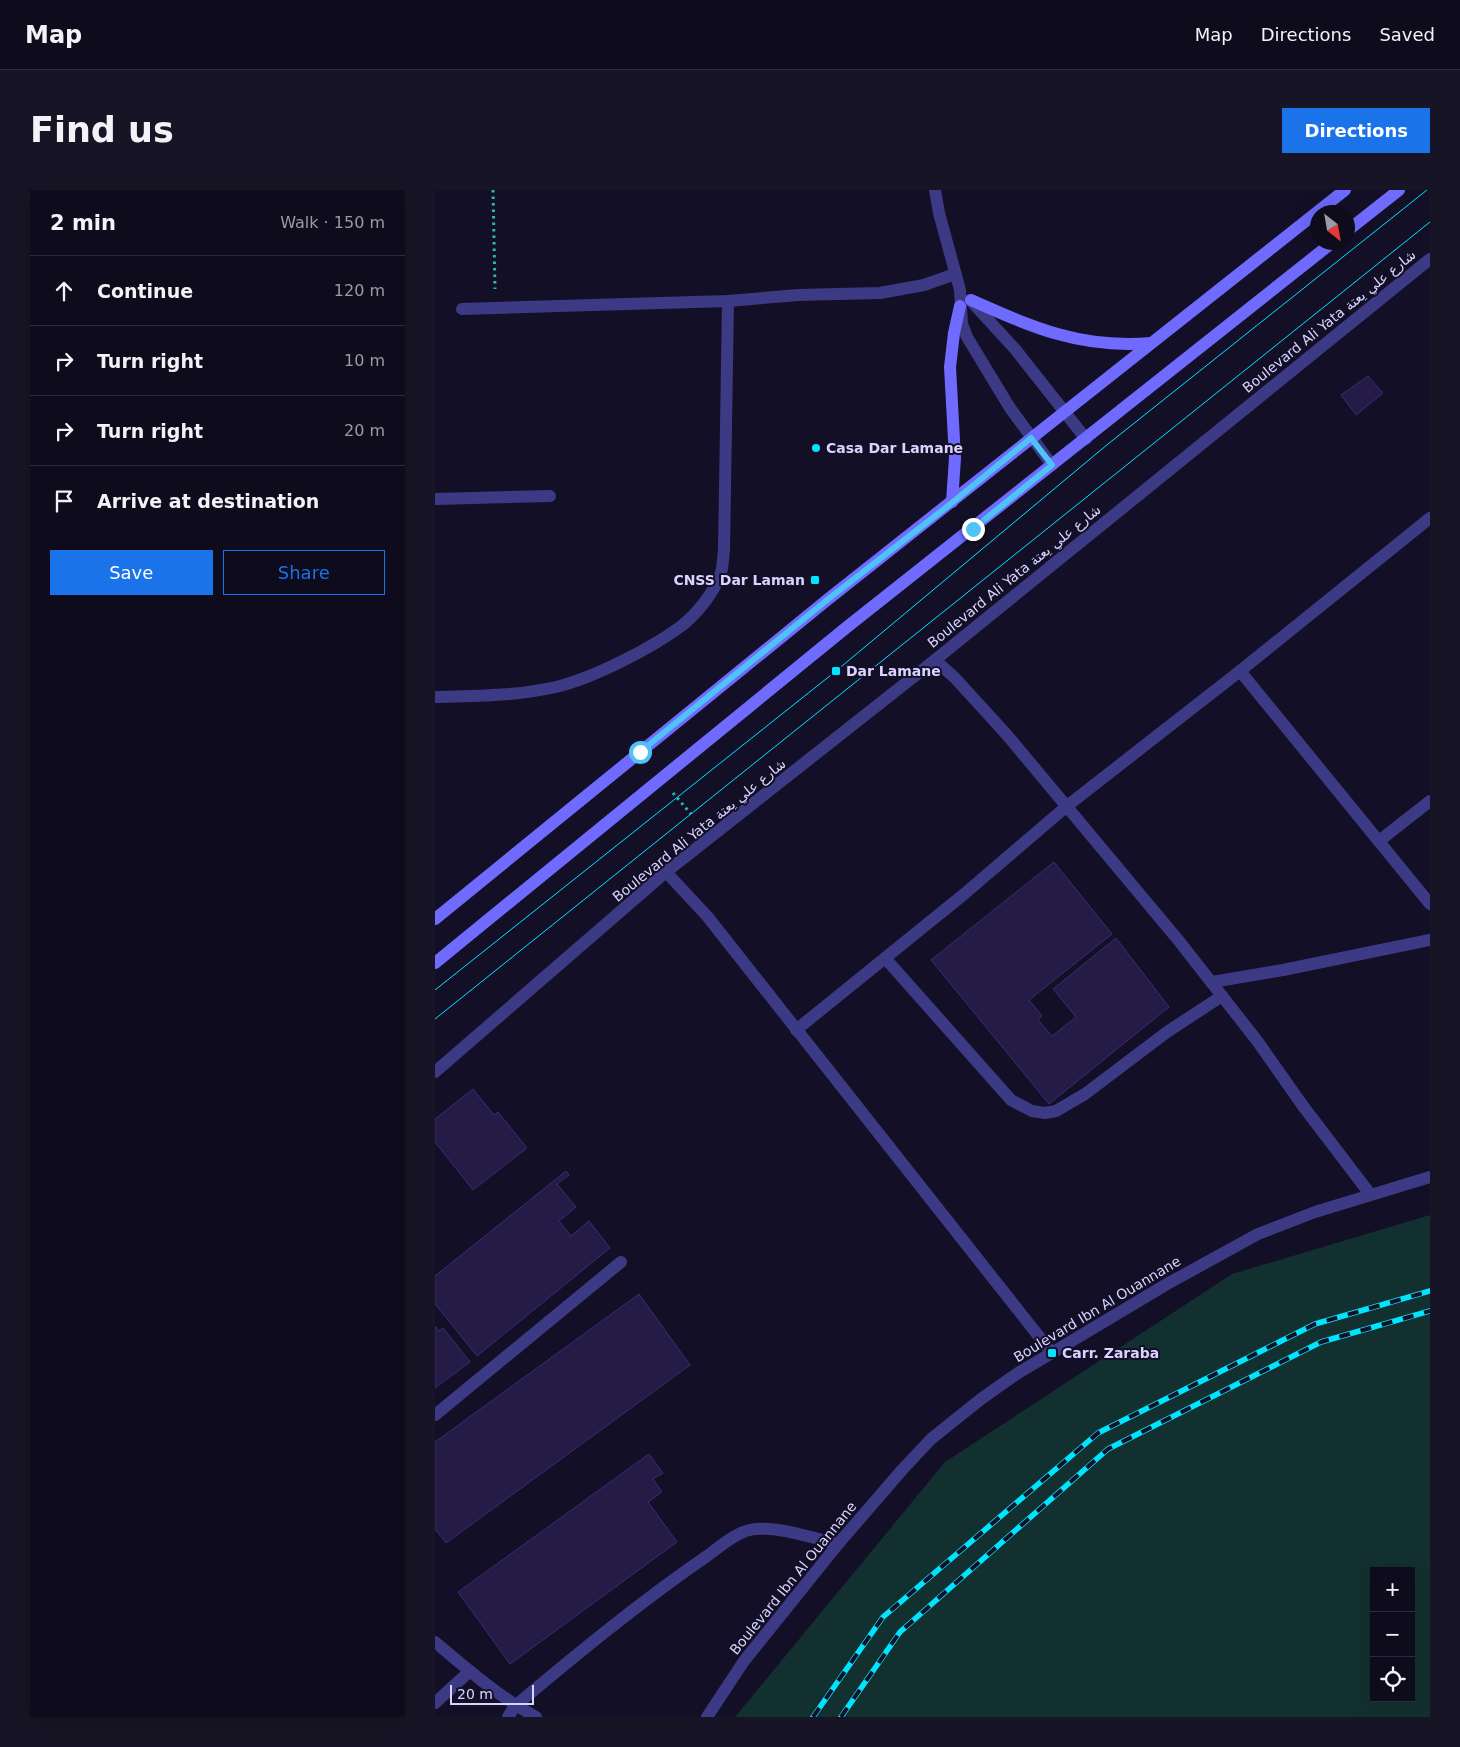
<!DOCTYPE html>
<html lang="en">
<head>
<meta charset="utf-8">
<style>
	:root { --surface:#0e0b1c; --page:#171425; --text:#f1f3f6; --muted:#9b9ba3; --line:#2e2b3b; --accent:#1a73e8 }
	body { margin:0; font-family:"DejaVu Sans",Cairo,sans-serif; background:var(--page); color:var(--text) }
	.controls { position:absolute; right:15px; bottom:15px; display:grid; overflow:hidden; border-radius:0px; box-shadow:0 5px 20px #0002 }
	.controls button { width:45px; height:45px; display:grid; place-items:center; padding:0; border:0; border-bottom:1px solid var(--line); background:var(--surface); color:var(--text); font:25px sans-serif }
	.compass { position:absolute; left:875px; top:15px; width:45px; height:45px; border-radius:50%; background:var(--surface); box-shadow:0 5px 20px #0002; rotate:149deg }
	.scale { position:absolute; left:15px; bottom:12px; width:84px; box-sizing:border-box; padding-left:5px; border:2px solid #d9d4ff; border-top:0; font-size:14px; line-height:18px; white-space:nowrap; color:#d9d4ff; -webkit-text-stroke:4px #130f26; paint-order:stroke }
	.stop { position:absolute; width:15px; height:15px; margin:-11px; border:4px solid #4fc3f7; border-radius:50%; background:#fff }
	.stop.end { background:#4fc3f7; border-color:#fff; box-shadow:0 1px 5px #0008 }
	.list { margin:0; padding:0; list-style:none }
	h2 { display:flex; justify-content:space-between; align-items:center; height:65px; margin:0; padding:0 20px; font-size:21px }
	h2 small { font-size:16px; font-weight:400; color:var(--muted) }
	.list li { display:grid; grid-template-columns:32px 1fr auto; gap:15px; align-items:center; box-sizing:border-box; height:70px; padding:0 20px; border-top:1px solid var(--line) }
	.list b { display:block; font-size:19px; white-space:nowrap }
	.list em { font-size:16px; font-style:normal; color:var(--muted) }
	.actions { display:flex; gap:10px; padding:15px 20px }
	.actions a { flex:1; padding:11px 0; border:1px solid var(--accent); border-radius:0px; text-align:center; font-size:18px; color:var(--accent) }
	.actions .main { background:var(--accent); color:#fff }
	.icon { flex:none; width:28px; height:28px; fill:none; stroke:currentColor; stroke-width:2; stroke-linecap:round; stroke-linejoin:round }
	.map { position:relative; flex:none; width:995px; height:1527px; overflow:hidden; border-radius:0px }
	header { display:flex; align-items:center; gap:30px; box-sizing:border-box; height:70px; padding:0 25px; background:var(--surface); border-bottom:1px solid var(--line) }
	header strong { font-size:24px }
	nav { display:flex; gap:28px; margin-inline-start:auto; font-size:18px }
	.intro { display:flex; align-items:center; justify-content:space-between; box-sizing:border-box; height:120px; padding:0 30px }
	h1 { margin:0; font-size:35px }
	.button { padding:12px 22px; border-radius:0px; background:var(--accent); color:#fff; font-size:18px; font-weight:700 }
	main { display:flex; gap:30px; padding:0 30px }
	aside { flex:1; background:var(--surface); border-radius:0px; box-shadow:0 5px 20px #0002 }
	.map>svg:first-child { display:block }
	.green { fill:#12302f; fill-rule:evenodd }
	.building { fill:#241b47; stroke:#3b2d73 }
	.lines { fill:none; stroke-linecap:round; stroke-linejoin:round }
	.path { stroke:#2fb8b0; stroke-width:3; stroke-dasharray:2.5 4; stroke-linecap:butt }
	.street { stroke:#3d3a85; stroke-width:12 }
	.secondary { stroke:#6f6bff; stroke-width:12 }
	.tram { stroke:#00e5ff; stroke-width:1 }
	.rail-casing { stroke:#00e5ff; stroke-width:5.5 }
	.rail { stroke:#130f26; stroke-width:4; stroke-dasharray:11; stroke-linecap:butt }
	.route { stroke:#4fc3f7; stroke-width:6 }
	.poi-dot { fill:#00e5ff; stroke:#130f26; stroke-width:2 }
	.labels { text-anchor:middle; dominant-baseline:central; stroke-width:4; stroke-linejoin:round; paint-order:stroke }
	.street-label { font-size:14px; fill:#d9d4ff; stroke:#130f26 }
	.poi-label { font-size:14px; font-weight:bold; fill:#d9d4ff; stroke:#130f26; text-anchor:start }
</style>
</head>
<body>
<header>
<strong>Map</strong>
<nav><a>Map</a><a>Directions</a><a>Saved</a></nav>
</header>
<div class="intro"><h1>Find us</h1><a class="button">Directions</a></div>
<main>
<aside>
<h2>2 min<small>Walk · 150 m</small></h2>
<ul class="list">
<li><svg class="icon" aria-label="ahead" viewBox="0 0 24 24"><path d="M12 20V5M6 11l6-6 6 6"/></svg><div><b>Continue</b></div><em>120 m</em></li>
<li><svg class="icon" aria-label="right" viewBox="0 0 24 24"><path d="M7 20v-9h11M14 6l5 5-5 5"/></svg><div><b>Turn right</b></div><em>10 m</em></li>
<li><svg class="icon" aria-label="right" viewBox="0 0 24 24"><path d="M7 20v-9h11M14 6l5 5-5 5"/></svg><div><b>Turn right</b></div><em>20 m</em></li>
<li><svg class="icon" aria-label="arrive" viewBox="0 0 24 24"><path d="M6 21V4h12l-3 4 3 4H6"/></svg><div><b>Arrive at destination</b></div></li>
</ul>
<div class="actions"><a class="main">Save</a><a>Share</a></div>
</aside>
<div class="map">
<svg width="995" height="1527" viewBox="0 0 995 1527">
	<rect width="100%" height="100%" fill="#130f26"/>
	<path class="green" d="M 995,1025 L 995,1527 L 300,1527 L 510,1272 L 797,1084 ZM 939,1381 L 976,1381 L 976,1508 L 939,1508 Z"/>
	<g class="building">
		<polygon points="933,186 948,203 921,225 906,205"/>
		<polygon points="619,672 677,744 594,810 607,826 603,830 617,846 641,827 618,799 681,748 734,817 614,914 496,770"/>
		<polygon points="38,899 59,925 63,922 92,958 38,1000 0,952 0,929"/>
		<polygon points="131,981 134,985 122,994 141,1017 124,1031 136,1046 154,1031 175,1058 42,1166 0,1114 0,1086"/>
		<polygon points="204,1104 255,1175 11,1353 0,1339 0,1252"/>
		<polygon points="0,1136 4,1141 8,1138 35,1172 0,1198"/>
		<polygon points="214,1264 228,1283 218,1289 227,1302 213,1312 242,1352 75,1474 23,1402"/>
	</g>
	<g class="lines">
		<g class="path">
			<polyline points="58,0 60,99"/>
			<polyline points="238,603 256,624"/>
		</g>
		<g class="street">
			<polyline points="500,0 504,23 525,100 527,134 532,147 575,218 617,275"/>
			<polyline points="535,110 580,159 651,249"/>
			<polyline points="27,119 293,111 363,105 445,103 489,95 520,84"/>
			<polyline points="0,309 115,306"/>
			<polyline points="500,470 520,488 572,545 744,751 823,852 868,916 935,1004"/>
			<polyline points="805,481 995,714"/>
			<path d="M 0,507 C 41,506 81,506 121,497 C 158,488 215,459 245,437 C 261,425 279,403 286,383 C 288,376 288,367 289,360 L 293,111"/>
			<polyline points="944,651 995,611"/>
			<polyline points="231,682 272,726 617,1163"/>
			<polyline points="450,768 576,910 597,921 610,923 621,921 650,904 732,842 787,806"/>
			<polyline points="777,792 848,780 995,750"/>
			<polyline points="361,840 528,705 632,616 805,481 995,328"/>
			<polyline points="0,882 231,682 500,470 995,69"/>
			<polyline points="0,1225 186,1072"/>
			<path d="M 0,1452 C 32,1479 64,1507 101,1527"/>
			<polyline points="0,1513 35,1481"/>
			<path d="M 73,1527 L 80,1516 C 142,1464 205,1412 272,1366 C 286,1356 303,1340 321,1339 C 348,1337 377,1348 403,1354"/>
			<polyline points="272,1527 309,1471 403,1354 467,1280 496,1249 546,1209 583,1183 732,1094 823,1044 880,1022 995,987"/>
		</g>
		<g class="secondary">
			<polyline points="912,41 964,0"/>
			<path d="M 536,110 C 599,138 646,159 716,153"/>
			<polyline points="517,312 520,268 515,177 519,143 525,116"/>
			<polyline points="0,729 392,410 910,0"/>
			<polyline points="0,773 412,437 898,52"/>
		</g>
		<g class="tram">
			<polyline points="0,800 401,481 673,254 992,0"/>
			<polyline points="0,829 995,32"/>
		</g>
		<defs>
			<g id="rail">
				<polyline points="378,1527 448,1427 663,1243 880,1134 995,1101"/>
				<polyline points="406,1527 465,1442 673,1259 886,1152 995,1121"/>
			</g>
		</defs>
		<use href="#rail" class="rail-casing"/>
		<use href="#rail" class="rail"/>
	</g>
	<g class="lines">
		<polyline class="route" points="205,562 392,410 518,312 596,248 617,275 538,339"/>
	</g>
	<g class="poi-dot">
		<circle cx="381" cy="258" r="5"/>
		<rect x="375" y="385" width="10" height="10" rx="2.5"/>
		<rect x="396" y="476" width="10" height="10" rx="2.5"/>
		<rect x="612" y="1158" width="10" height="10" rx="2.5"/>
	</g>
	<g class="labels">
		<g class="street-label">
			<text transform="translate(894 131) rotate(-39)">Boulevard Ali Yata شارع علي يعتة</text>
			<text transform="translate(579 386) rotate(-39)">Boulevard Ali Yata شارع علي يعتة</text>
			<text transform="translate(264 640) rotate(-39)">Boulevard Ali Yata شارع علي يعتة</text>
			<text transform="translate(662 1119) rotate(-31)">Boulevard Ibn Al Ouannane</text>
			<text transform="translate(358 1388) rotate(-51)">Boulevard Ibn Al Ouannane</text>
		</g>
		<g class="poi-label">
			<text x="391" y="258">Casa Dar Lamane</text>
			<text x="370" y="390" text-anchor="end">CNSS Dar Laman</text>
			<text x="411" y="481">Dar Lamane</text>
			<text x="627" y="1163">Carr. Zaraba</text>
		</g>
	</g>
</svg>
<div class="controls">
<button>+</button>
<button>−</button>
<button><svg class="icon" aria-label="locate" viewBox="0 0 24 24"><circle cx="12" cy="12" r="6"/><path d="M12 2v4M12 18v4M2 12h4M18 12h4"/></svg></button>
</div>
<svg class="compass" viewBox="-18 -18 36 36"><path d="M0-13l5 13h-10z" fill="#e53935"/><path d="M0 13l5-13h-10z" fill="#9b9ba3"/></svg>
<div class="scale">20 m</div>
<div class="stop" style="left:205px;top:562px"></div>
<div class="stop end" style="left:538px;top:339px"></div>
</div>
</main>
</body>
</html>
